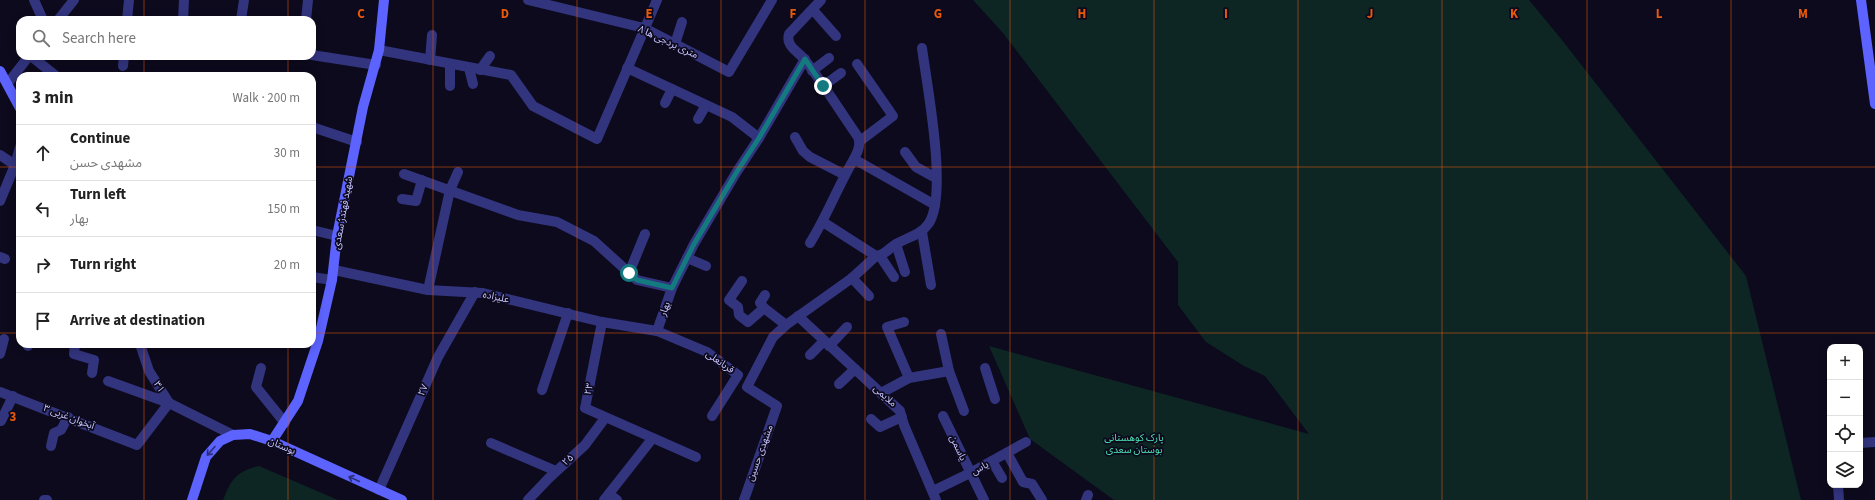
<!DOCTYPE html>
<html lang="en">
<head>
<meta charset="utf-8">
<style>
	:root { --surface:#fff; --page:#f6f6f6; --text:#222; --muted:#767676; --line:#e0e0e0 }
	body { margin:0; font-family:"Source Sans 3","Noto Sans Arabic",sans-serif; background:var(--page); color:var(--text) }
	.controls { position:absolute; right:12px; bottom:12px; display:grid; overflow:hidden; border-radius:8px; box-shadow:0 2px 10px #0003 }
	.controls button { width:36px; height:36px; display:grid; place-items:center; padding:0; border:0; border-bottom:1px solid var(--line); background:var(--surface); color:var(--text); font:20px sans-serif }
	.stop { position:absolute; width:12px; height:12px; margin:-9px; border:3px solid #137b7f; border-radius:50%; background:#fff }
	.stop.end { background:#137b7f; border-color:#fff; box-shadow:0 1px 4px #0008 }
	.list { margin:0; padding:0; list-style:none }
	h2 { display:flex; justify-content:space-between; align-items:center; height:52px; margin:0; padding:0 16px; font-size:17px }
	h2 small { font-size:13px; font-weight:400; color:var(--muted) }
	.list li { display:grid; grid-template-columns:26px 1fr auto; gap:12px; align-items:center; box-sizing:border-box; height:56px; padding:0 16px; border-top:1px solid var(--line) }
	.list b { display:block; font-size:15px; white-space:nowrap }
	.list p { margin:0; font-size:13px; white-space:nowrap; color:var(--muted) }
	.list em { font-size:13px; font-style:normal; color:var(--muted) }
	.icon { flex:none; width:22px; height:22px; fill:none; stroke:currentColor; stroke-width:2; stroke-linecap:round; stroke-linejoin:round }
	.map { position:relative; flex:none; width:1875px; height:500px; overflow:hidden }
	.search { position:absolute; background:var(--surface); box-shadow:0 2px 10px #0003; left:16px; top:16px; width:300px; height:44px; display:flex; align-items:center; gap:10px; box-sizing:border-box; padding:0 14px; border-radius:12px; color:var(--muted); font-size:15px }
	.panel { position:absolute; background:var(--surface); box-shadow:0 2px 10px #0003; left:16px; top:72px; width:300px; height:276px; border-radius:12px }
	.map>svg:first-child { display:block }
	.green { fill:#0d2624 }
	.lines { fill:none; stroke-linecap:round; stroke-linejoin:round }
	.street { stroke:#32347e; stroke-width:10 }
	.secondary { stroke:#5c63ff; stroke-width:10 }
	.oneway { stroke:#2c2e77 }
	.route { stroke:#137b7f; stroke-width:5 }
	.grid { fill:none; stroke:#e8590c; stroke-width:1; stroke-opacity:0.55 }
	.labels { text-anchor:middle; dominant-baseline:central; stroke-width:3.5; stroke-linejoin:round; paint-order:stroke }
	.street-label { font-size:10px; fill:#c8c5ff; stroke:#0c0a1c }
	.park-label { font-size:10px; fill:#4ce4b4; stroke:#0c0a1c }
	.grid-label { font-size:13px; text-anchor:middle; font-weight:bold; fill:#e8590c; stroke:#0c0a1c; stroke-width:3.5; stroke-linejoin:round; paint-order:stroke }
</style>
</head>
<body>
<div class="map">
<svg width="1875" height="500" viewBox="0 0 1875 500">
	<rect width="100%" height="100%" fill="#0c0a1c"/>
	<g class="green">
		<polygon points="973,0 1529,0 1562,40 1746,276 1801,500 1114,500 1030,439 989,346 1309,434 1265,376 1244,366 1206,342 1178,305 1178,262 1003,33"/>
		<path d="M 259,466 L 338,500 L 223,500 C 231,479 237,471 259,466 Z"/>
	</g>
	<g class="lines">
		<g class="street">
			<polyline points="34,0 43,20"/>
			<polyline points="528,0 644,28 729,72 772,0"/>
			<path d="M 821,0 L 789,34 C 785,46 799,52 805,60 C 824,85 840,111 858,137 C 861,145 858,151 854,159 L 935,205"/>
			<polyline points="813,10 836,36"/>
			<polyline points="58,20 74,0"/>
			<polyline points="127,20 129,0"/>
			<polyline points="183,20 184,0"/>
			<polyline points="241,20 244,0"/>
			<polyline points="306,20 308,0"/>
			<polyline points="675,44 682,22"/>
			<polyline points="379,50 511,75 533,106 597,139 657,0"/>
			<polyline points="312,55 376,65"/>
			<polyline points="31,56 56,76"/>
			<polyline points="430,60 432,35"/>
			<polyline points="857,64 893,116 860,141"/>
			<polyline points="123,66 124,56"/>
			<polyline points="469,68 473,84"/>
			<polyline points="627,68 732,117 759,138"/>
			<polyline points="480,70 490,56"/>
			<polyline points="812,71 829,58"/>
			<polyline points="8,83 29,56"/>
			<polyline points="450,86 450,64"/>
			<polyline points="823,86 841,73"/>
			<polyline points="665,103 672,89"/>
			<polyline points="698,119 706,105"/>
			<polyline points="312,127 357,142"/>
			<polyline points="795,137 803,151 810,157 845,175"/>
			<polyline points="905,152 916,167 936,178"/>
			<polyline points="0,155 15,165"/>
			<polyline points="404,174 518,215 557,222 594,241 637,280 672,288"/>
			<polyline points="402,199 416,201 422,180"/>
			<polyline points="0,201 15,165 20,147"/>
			<polyline points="823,222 876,256"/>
			<polyline points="312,230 337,236"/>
			<polyline points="922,232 931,285"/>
			<path d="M 810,243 C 827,216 838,186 854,159"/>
			<polyline points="896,244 905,272"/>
			<polyline points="880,256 894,277"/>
			<polyline points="0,257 5,259"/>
			<polyline points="687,258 706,266"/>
			<polyline points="334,270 428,290 483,293 602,322 657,331 707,352 738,375 712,416"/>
			<polyline points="629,273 645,234"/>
			<polyline points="312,277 332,280"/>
			<polyline points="852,278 869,296"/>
			<polyline points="742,281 729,300 738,307 739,315 748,322 764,308 786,325"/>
			<polyline points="428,290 450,190 458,172"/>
			<polyline points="764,308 760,303 765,295"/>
			<polyline points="798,316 900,411 904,425 936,500"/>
			<polyline points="602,322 585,408 696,457"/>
			<polyline points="904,322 887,327 909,378"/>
			<polyline points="657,331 672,288 694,244 736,173 759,138 805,59"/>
			<polyline points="941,334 949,371 964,411"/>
			<polyline points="75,344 74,354 94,360 92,373"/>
			<polyline points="28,346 28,344"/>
			<polyline points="829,346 847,327"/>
			<polyline points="0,354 4,339"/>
			<polyline points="810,355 824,341"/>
			<polyline points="261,368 256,387 285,423"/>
			<polyline points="985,368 995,399"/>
			<polyline points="108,381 169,403 233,435"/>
			<polyline points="839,384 855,369"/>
			<polyline points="542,390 568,313"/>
			<polyline points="0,392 137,445 169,403 149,371 140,344"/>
			<polyline points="881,393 909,378 949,371"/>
			<polyline points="943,416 984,500"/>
			<polyline points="871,419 880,427 902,417"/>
			<polyline points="1,421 13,396"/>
			<polyline points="491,443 556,471"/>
			<polyline points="1860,443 1875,442"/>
			<polyline points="51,446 54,433 61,430 68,417"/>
			<polyline points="1007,453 1023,482 1032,484 1042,500"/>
			<polyline points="992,461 1002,478"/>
			<polyline points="1838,485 1839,500"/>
			<polyline points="379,490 438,357 475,292"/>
			<polyline points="933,491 970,473 1026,442"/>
			<polyline points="609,494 617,500"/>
			<polyline points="44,500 47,500"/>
			<polyline points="528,500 549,478 585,445 605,418"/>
			<polyline points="604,500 652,439"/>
			<path d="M 744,500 L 777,406 L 747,387 L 773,337 L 786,325 L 852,278 L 876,256 C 884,256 889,248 896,244 C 908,237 921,235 929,223 C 948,193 927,86 922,48"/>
			<polyline points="1086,500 1088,495"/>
		</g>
		<g class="secondary">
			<polyline points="1861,0 1875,104"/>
			<polyline points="0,71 20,108"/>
			<polyline points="272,441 298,401 318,341 332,280 337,236 363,107 379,50 384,0"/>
			<polyline points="192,500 206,457 220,441 233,435 250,434 272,441 402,500"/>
		</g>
	</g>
	<defs><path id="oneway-shaft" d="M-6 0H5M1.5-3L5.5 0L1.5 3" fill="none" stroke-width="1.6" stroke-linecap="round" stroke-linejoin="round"/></defs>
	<g class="oneway">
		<use href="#oneway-shaft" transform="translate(211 451) rotate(132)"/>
		<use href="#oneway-shaft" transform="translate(354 479) rotate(-155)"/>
	</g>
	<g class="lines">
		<polyline class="route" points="629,273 637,280 672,288 694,244 736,173 759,138 805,59 823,86"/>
	</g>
	<path class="grid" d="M 144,0 L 144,20M 288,0 L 288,20M 433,0 L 433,500M 577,0 L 577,500M 721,0 L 721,500M 865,0 L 865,500M 1010,0 L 1010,500M 1154,0 L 1154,500M 1298,0 L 1298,500M 1442,0 L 1442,500M 1587,0 L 1587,500M 1731,0 L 1731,500M 144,56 L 144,76M 288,56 L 288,76M 0,167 L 20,167M 312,167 L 1875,167M 0,333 L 20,333M 312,333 L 1875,333M 144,344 L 144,500M 288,344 L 288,500"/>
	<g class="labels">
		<g class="street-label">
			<text transform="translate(668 42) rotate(25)">۸ متری بردجی ها</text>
			<text transform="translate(343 213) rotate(-80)">شهید فهندژ سعدی</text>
			<text transform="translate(496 297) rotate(12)">علیزاده</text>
			<text transform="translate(665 309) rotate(-70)">بهار</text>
			<text transform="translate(720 362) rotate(35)">قربانعلی</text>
			<text transform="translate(159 387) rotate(58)">۳۱</text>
			<text transform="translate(589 389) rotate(-79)">۲۳</text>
			<text transform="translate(423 390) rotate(-66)">۲۷</text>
			<text transform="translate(885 396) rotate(42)">ملایمی</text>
			<text transform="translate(69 417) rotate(21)">آبخوان غربی ۳</text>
			<text transform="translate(282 446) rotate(23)">بوستان</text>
			<text transform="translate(958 448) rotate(65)">یاسمن</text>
			<text transform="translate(760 453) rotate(-70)">مشهدی حسین</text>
			<text transform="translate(568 460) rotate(-43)">۲۵</text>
			<text transform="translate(980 468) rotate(-29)">یاس</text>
		</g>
		<g class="park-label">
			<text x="1134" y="438">پارک کوهستانی<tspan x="1134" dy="12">بوستان سعدی</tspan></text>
		</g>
	</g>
	<g class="grid-label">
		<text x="361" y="18">C</text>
		<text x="505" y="18">D</text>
		<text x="649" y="18">E</text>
		<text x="793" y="18">F</text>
		<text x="938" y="18">G</text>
		<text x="1082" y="18">H</text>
		<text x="1226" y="18">I</text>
		<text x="1370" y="18">J</text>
		<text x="1514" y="18">K</text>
		<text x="1659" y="18">L</text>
		<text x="1803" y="18">M</text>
		<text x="13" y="421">3</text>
	</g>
</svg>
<div class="controls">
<button>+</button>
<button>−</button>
<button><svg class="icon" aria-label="locate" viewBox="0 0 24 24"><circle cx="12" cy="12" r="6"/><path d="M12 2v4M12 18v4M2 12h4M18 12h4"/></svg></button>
<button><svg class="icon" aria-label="layers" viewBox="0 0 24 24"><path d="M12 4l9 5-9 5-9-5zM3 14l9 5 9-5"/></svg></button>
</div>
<div class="stop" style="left:629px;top:273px"></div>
<div class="stop end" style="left:823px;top:86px"></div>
<div class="search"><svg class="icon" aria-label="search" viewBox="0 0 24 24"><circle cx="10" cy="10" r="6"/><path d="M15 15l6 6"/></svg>Search here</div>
<section class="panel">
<h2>3 min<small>Walk · 200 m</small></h2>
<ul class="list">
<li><svg class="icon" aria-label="ahead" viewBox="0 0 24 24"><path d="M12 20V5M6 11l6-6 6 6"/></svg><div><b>Continue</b><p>مشهدی حسن</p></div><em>30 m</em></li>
<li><svg class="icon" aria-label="left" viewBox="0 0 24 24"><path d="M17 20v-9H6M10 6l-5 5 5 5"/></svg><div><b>Turn left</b><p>بهار</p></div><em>150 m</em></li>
<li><svg class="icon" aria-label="right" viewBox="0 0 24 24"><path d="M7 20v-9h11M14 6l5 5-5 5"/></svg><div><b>Turn right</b></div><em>20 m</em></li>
<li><svg class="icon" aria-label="arrive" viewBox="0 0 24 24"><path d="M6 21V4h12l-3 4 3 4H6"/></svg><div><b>Arrive at destination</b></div></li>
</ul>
</section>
</div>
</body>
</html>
